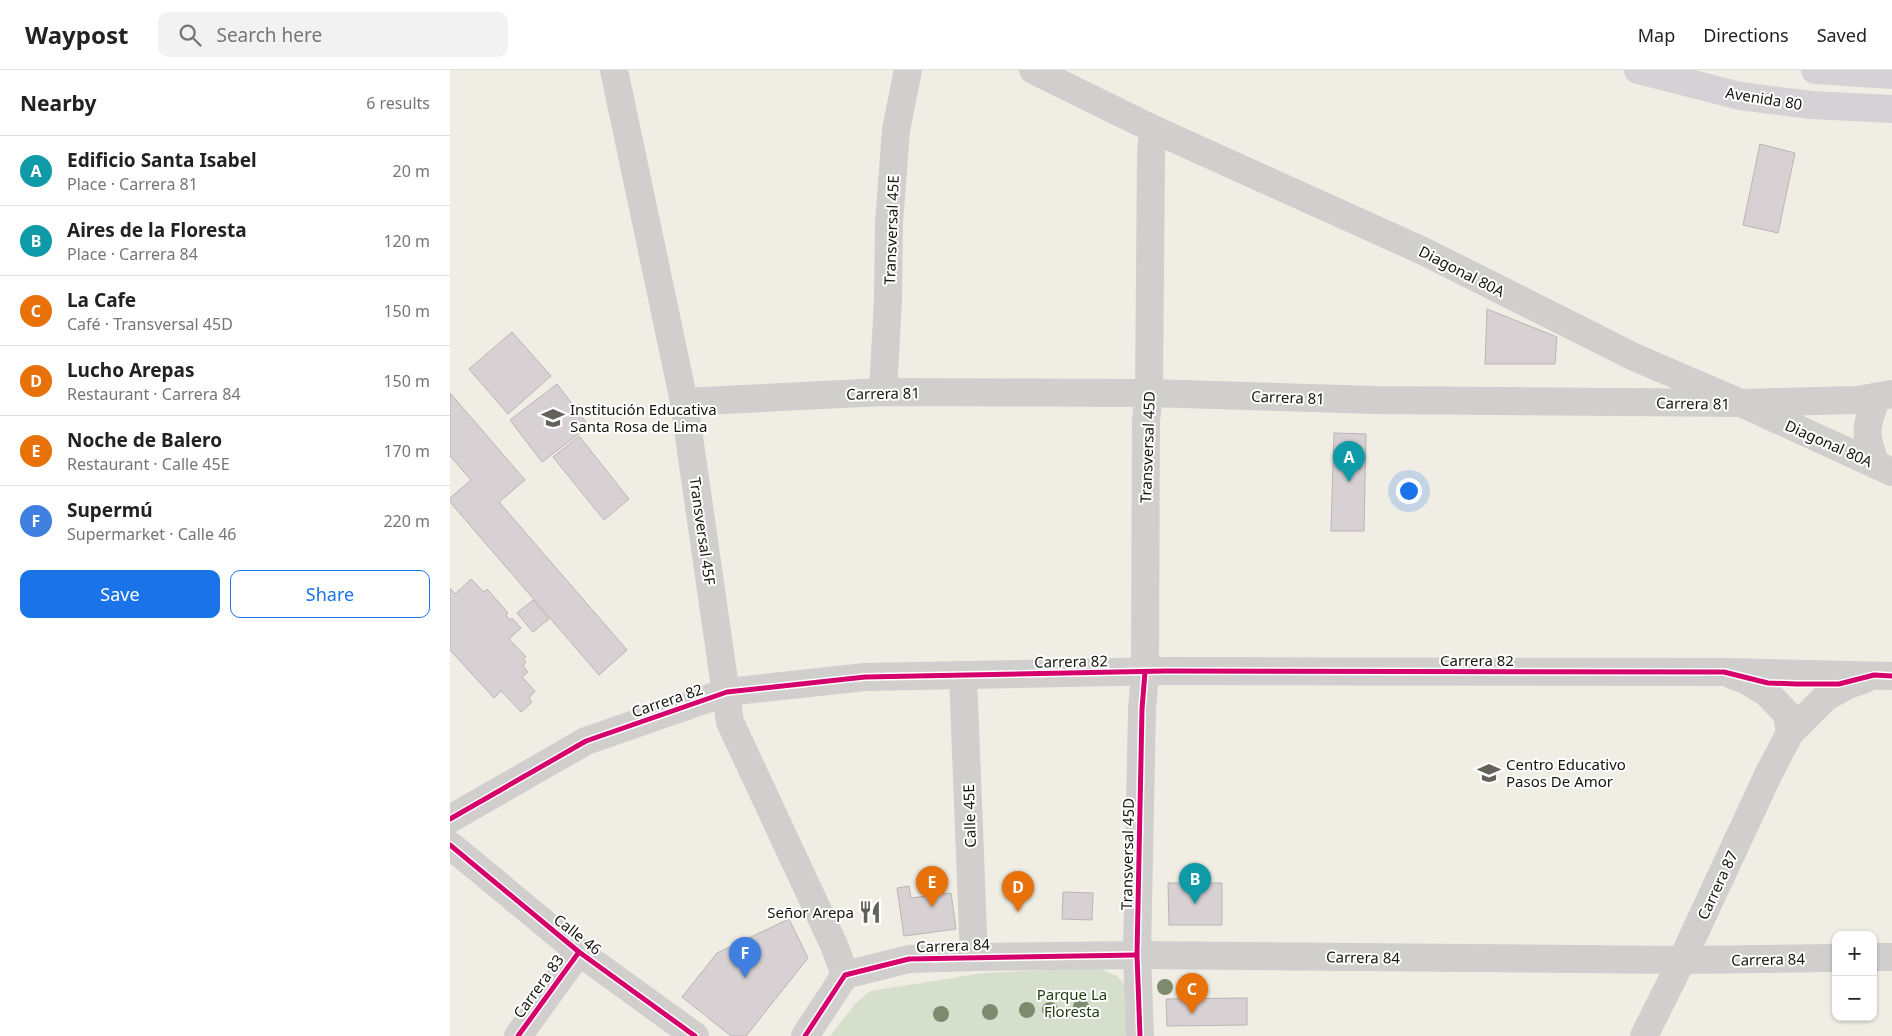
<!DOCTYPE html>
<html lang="en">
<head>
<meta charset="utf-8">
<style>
	:root { --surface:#fff; --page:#f2f2f2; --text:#222; --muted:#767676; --line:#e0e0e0; --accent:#1a73e8 }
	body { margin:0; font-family:"Noto Sans",sans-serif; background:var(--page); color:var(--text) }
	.controls { position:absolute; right:15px; bottom:15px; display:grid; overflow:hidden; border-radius:10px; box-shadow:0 1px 4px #0004 }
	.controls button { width:45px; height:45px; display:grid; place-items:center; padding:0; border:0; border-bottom:1px solid var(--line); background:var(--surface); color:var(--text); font:25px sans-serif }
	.you { position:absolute; left:958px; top:420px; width:18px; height:18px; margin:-12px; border:4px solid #fff; border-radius:50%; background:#1a73e8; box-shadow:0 0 0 8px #1a73e833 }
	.badge { display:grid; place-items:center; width:32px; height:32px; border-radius:50%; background:var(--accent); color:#fff; font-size:16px; font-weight:700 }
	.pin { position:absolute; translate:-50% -41px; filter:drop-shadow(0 1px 2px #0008) }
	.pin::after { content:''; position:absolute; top:26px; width:18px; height:15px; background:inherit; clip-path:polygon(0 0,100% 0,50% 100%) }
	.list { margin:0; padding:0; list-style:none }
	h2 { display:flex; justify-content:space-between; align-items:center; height:65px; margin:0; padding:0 20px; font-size:21px }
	h2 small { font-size:16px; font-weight:400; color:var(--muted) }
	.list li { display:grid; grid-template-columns:32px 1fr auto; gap:15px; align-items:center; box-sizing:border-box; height:70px; padding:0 20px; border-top:1px solid var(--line) }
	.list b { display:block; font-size:19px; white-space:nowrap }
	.list p { margin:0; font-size:16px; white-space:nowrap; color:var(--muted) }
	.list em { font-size:16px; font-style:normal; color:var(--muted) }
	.actions { display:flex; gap:10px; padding:15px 20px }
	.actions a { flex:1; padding:11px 0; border:1px solid var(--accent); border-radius:10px; text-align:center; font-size:18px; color:var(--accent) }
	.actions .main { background:var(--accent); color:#fff }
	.icon { flex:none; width:28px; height:28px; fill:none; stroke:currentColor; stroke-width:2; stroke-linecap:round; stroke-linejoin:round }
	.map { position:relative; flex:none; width:1442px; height:966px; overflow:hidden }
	header { display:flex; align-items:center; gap:30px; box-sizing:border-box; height:70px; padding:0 25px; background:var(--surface); border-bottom:1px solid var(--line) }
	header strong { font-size:24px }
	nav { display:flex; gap:28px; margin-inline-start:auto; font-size:18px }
	.search { width:350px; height:45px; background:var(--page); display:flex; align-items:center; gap:12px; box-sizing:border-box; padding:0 18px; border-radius:10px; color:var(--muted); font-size:19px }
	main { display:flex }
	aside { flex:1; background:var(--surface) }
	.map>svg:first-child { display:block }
	.green { fill:#d6dfcc }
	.building { fill:#d8d1d3; stroke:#b8b5b4 }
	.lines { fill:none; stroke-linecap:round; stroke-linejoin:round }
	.minor { stroke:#d0cfcd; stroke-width:28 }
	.tertiary { stroke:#d0cfcd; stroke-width:28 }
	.primary { stroke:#d5d1d4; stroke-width:28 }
	.cycleway-casing { stroke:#fff; stroke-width:8 }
	.cycleway { stroke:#d6006c; stroke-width:5 }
	.tree { fill:#7c8b6e }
	.labels { text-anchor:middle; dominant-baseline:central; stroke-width:4; stroke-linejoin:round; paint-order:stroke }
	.street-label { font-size:15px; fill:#17150f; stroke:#fff }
	.poi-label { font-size:15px; fill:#17150f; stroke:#fff; text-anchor:start }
	.park-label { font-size:15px; fill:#1d3b0e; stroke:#fff }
</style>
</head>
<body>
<header>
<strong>Waypost</strong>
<div class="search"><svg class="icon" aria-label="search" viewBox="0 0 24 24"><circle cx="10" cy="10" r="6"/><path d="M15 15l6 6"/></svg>Search here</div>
<nav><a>Map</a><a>Directions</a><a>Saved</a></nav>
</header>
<main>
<aside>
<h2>Nearby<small>6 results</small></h2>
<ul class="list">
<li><span class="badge" style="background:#0f9aa8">A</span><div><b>Edificio Santa Isabel</b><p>Place · Carrera 81</p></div><em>20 m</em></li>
<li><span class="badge" style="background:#0f9aa8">B</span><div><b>Aires de la Floresta</b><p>Place · Carrera 84</p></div><em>120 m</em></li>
<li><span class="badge" style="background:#e8710a">C</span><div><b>La Cafe</b><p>Café · Transversal 45D</p></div><em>150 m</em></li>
<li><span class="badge" style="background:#e8710a">D</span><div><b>Lucho Arepas</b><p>Restaurant · Carrera 84</p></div><em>150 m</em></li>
<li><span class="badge" style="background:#e8710a">E</span><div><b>Noche de Balero</b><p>Restaurant · Calle 45E</p></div><em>170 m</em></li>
<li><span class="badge" style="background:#3f7fe0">F</span><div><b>Supermú</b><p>Supermarket · Calle 46</p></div><em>220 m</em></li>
</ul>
<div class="actions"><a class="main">Save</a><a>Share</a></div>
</aside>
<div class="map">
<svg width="1442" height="966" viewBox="0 0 1442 966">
	<rect width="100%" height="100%" fill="#f0ede4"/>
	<polygon class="green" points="648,898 667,906 682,923 683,966 380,966 406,933 420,921 534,903"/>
	<g class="building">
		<polygon points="1310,74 1345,83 1328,163 1293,155"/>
		<polygon points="1037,239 1107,267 1105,294 1035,294"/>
		<polygon points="62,262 101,306 58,344 19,299"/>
		<polygon points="107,314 139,356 92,392 60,350"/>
		<polygon points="0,323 75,410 49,432 177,580 149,605 0,432 0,428 21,410 0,386"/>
		<polygon points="884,363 916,364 914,461 881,461"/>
		<polygon points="129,366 179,429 154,450 103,387"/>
		<polygon points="21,509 34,522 37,519 58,543 56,545 60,550 62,548 71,558 59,569 76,587 73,589 76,592 73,596 78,602 72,607 85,621 79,628 82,632 71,642 51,621 44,628 0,580 0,518 5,524"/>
		<polygon points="83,530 99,549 83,562 67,543"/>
		<polygon points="718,813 772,813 772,855 719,855"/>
		<polygon points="459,816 461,828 501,823 506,859 454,866 447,818"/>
		<polygon points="613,822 643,823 642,850 612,849"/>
		<polygon points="339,849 358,888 296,966 281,966 232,927 267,883"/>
		<polygon points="797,928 797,955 717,956 716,929"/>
	</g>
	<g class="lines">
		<g class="minor">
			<polyline points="164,0 234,332 280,652 384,875 395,905"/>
			<polyline points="583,0 703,59 973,181 1184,287 1291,333 1442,402"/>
			<polyline points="433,322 438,229 439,153 446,60 458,0"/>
			<polyline points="234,332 433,322 699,323 925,330 1291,333 1407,330 1442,324"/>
			<path d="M 1426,395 C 1414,364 1415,357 1427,327"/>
			<polyline points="513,606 524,887"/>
			<polyline points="0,775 129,882 245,966"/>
			<polyline points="68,966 129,882"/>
			<polyline points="355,966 395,905 459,889 524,887 687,885 1232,890"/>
			<polyline points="690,966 687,885 692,639 695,602 696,351 699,323 701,84 703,59"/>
		</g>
		<g class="tertiary">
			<polyline points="1282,605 1296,610 1317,623 1337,644 1340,663"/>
			<polyline points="0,749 136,671 277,622 415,607 716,601 1274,602 1442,606"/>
			<polyline points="1423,887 1442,887"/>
			<polyline points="1232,890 1386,888"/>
			<polyline points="1194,966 1232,890 1319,703 1340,663 1376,627 1398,615 1415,609"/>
		</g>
		<g class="primary">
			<polyline points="1188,0 1290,26 1361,35 1442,39"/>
			<polyline points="1365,0 1442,5"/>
		</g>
		<defs>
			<g id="cycleway">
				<polyline points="0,749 136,671 277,622 415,607 716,601 1274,602 1318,613 1346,614 1389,614 1424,605 1442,606"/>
				<polyline points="0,775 129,882 245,966"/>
				<polyline points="68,966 129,882"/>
				<polyline points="355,966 395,905 459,889 687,885"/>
				<polyline points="690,966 687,885 692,639 695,602"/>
			</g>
		</defs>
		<use href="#cycleway" class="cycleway-casing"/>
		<use href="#cycleway" class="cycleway"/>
	</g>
	<g class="tree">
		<circle cx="715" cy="917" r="8"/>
		<circle cx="631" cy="937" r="8"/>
		<circle cx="577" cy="940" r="8"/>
		<circle cx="600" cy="940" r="8"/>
		<circle cx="540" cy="942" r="8"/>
		<circle cx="491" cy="944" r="8"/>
	</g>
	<defs>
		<symbol id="school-bare" viewBox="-9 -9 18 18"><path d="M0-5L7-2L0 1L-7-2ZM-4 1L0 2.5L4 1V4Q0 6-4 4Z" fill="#63615a" stroke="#fff" stroke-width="2.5" paint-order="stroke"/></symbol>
		<symbol id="restaurant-bare" viewBox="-9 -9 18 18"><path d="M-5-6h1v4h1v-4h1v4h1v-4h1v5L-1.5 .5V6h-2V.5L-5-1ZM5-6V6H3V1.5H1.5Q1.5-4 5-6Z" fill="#63615a" stroke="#fff" stroke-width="2.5" paint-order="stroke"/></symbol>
	</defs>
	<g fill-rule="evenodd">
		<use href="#school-bare" x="87" y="332" width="32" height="32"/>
		<use href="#school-bare" x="1023" y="687" width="32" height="32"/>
		<use href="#restaurant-bare" x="404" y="826" width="32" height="32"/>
	</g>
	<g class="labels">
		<g class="street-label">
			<text transform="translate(1314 28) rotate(9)">Avenida 80</text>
			<text transform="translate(441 160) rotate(-88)">Transversal 45E</text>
			<text transform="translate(1012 201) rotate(27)">Diagonal 80A</text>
			<text transform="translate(433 323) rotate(-1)">Carrera 81</text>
			<text transform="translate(838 327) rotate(2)">Carrera 81</text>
			<text transform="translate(1243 333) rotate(1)">Carrera 81</text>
			<text transform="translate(1379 373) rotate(24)">Diagonal 80A</text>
			<text transform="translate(697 377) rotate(-88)">Transversal 45D</text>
			<text transform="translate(253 461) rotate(82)">Transversal 45F</text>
			<text x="1027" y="590">Carrera 82</text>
			<text transform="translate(621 591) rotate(-1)">Carrera 82</text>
			<text transform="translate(217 630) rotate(-19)">Carrera 82</text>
			<text transform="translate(519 746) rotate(-92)">Calle 45E</text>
			<text transform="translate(677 784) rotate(-89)">Transversal 45D</text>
			<text transform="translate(1267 815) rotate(-65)">Carrera 87</text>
			<text transform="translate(128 864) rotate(38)">Calle 46</text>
			<text transform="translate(503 875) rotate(-2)">Carrera 84</text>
			<text transform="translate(913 887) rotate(1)">Carrera 84</text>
			<text transform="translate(1318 889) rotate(-1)">Carrera 84</text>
			<text transform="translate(88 916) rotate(-54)">Carrera 83</text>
		</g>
		<g class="poi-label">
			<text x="120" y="339">Institución Educativa<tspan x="120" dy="17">Santa Rosa de Lima</tspan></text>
			<text x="1056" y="694">Centro Educativo<tspan x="1056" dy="17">Pasos De Amor</tspan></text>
			<text x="404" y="842" text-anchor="end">Señor Arepa</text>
		</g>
		<g class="park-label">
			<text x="622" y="924">Parque La<tspan x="622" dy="17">Floresta</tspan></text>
		</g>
	</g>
</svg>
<div class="controls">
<button>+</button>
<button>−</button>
</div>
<div class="you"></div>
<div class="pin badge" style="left:899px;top:412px;background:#0f9aa8">A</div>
<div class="pin badge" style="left:745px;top:834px;background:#0f9aa8">B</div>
<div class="pin badge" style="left:742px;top:944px;background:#e8710a">C</div>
<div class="pin badge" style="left:568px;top:842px;background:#e8710a">D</div>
<div class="pin badge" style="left:482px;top:837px;background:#e8710a">E</div>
<div class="pin badge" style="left:295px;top:908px;background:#3f7fe0">F</div>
</div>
</main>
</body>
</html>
